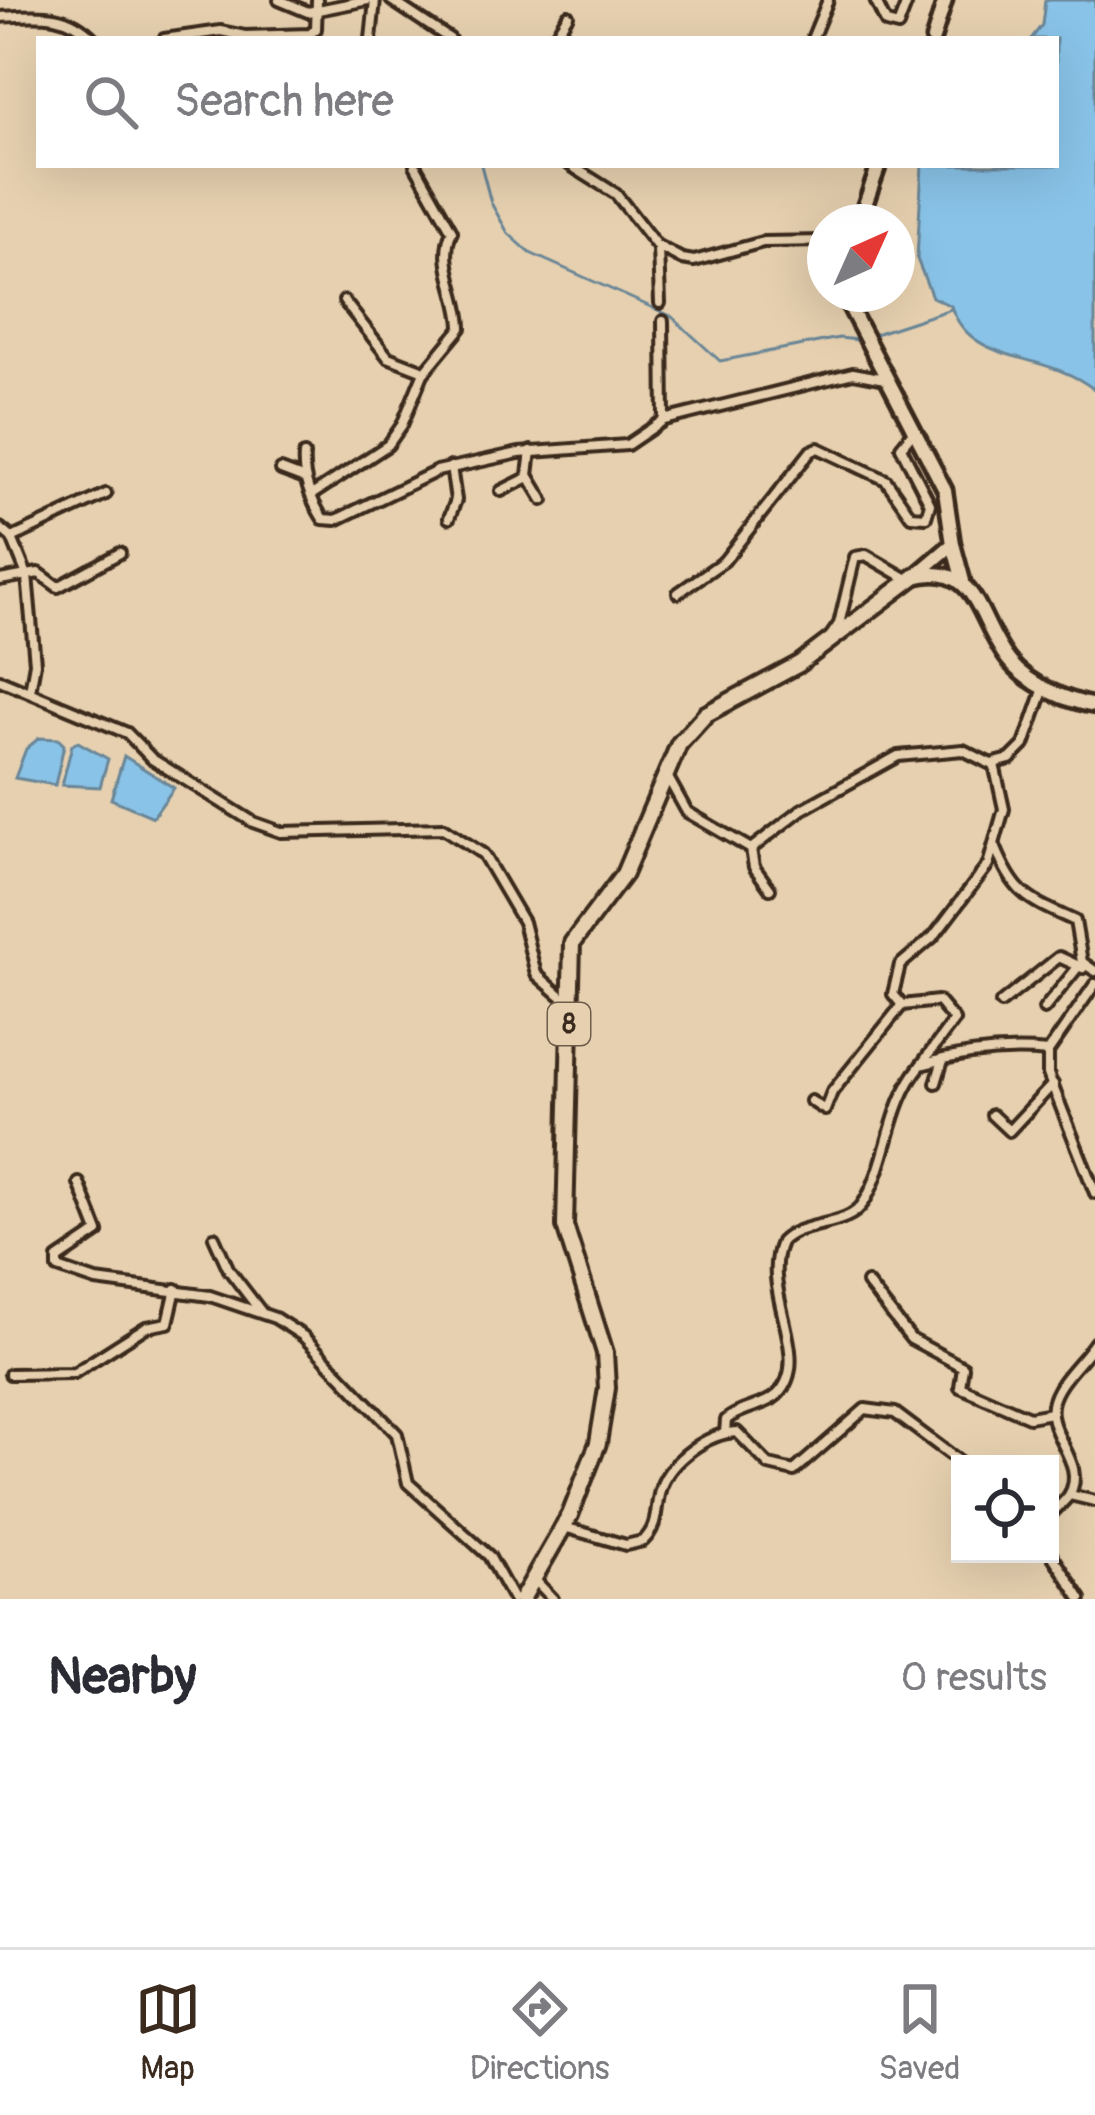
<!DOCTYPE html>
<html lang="en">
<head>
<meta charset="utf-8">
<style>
	:root { --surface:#fff; --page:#f7f7f7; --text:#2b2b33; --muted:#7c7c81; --line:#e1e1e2; --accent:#3b2a1e }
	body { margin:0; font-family:Pangolin,sans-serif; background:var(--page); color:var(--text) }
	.controls { position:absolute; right:36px; bottom:36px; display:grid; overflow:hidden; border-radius:0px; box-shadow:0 12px 48px #0002 }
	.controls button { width:108px; height:108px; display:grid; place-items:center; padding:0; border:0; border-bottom:3px solid var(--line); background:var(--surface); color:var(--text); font:60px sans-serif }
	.compass { position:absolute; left:807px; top:204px; width:108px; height:108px; border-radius:50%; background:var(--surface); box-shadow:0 12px 48px #0002; rotate:45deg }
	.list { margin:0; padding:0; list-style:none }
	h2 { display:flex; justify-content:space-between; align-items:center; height:156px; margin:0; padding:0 48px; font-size:51px }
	h2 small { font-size:39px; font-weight:400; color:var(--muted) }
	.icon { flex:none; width:66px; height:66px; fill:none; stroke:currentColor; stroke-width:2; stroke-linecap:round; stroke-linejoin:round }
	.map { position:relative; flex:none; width:1095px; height:1599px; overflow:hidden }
	.search { position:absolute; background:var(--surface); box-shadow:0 12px 48px #0002; left:36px; right:36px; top:36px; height:132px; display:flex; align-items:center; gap:30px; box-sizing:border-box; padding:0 42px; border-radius:0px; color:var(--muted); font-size:45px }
	.sheet { height:348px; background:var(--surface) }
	nav { display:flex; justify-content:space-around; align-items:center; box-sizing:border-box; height:168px; border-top:3px solid var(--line); background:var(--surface); font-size:33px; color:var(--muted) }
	nav a { display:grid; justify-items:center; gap:6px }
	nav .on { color:var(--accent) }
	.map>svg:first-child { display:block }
	.water { fill:#89c3e8; stroke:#6a8697; stroke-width:3 }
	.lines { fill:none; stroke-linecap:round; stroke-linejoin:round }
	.stream { stroke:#6a8697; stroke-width:3 }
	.street-casing { stroke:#3b2a1e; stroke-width:16 }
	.secondary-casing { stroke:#3b2a1e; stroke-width:21 }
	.primary-casing { stroke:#3b2a1e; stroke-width:22 }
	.street { stroke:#e6d0af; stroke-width:8 }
	.secondary { stroke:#e6d0af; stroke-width:12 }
	.primary { stroke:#e6d0af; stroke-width:14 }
	.labels { text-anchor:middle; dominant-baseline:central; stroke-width:9; stroke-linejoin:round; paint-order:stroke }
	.shield { fill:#e6d0af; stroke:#6e5c4a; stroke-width:3 }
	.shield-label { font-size:27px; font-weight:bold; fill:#3b2a1e }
</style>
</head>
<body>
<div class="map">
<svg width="1095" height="1599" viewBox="0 0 1095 1599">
	<rect width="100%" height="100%" fill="#e6d0af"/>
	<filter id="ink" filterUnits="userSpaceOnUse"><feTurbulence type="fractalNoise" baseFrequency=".00833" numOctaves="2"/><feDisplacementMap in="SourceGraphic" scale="24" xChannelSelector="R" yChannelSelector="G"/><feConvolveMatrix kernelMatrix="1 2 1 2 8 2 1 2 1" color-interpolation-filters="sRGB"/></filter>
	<g filter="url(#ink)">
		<g class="water">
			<path d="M 1045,0 L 1095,0 L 1095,390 C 1044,349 971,367 951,306 L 932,297 L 917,259 L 922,165 L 1056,165 L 1056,39 L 1031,39 L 1042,25 Z"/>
			<polygon points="39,738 58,739 64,745 55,785 15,778 26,749"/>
			<polygon points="78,742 108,759 100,787 62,785 72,745"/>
			<polygon points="124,756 174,788 153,817 111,799"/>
		</g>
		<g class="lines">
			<g class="stream">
				<polyline points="481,165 491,203 508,233 530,253 671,316 720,361 839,338 858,340"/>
				<polyline points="869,336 951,309"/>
			</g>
			<defs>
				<g id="street">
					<polyline points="279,0 308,12 368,0"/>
					<polyline points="391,0 450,39"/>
					<polyline points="875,0 886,23 898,26 908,0"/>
					<path d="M 0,17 C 37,15 66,10 94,39"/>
					<polyline points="164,39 221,31 245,36 310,34 316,29 317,0"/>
					<polyline points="371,39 375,0"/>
					<polyline points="553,39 568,15"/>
					<polyline points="812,39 828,0"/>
					<polyline points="570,165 616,194 656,245 682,259 694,261 763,242 825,241"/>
					<polyline points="658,248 660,303"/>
					<polyline points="344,301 388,357 424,371"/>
					<polyline points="664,420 853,373 885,379"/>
					<polyline points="531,451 528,475 543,500"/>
					<path d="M 304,455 C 302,478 311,500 323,519 L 336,520 L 437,471 L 519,453 L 627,445 L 664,420 L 663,321"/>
					<polyline points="281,470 302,478"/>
					<polyline points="501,491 529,477"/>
					<path d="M 313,494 L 388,445 L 402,425 L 423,374 L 461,328 C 461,295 437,262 452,231 L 415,165"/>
					<polyline points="449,518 456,500 451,467"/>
					<polyline points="0,528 12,538 106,494"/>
					<polyline points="12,538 27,575 39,573 58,587 120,553"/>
					<polyline points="0,580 27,575 35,663 30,691"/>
					<polyline points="678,593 724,561 811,451 818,448 886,480 911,516 926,517 930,504 901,447 914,431"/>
					<polyline points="830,637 839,624 855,557 866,555 909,580"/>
					<polyline points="0,680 127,733 152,759 253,822 281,832 443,828 483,854 523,922 536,974 569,1003"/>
					<polyline points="667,776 687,812 751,849 754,867 770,889"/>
					<path d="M 995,846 C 1015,896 1027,899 1075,921 L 1082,962 L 1095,971"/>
					<polyline points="751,849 801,810 898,756 963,750 991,764 1010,759 1024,745 1044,688"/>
					<polyline points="1095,984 1048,1052 1048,1074 1095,1193"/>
					<polyline points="1001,1003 1059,957 1083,968"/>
					<polyline points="902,1005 938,1001 954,1020 921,1065"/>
					<polyline points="1044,1009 1078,967"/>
					<polyline points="936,1083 943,1060"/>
					<polyline points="811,1101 825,1110 832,1092 902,1005 893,994 900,965 934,936 988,865 1004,809 994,764"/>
					<polyline points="992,1115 1009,1131 1053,1084"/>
					<polyline points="79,1183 98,1232 58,1259 58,1268 96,1281 210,1296 275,1318 303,1336 397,1434 408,1483 489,1556 513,1599"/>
					<polyline points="214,1237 229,1270 262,1313"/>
					<polyline points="867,1283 911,1339 963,1367 960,1387 1029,1417 1051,1413"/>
					<polyline points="10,1374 74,1373 146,1327 168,1323 176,1289"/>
					<path d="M 725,1433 L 726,1420 C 741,1407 764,1407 777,1395 C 815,1358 759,1292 781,1242 C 801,1220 848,1229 864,1202 C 889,1162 888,1104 921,1065 C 962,1053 1005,1048 1048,1052"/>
					<polyline points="1070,1495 1095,1501"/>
					<path d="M 1050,1516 C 1055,1508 1065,1502 1069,1495 C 1088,1464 1047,1436 1052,1405 C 1056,1382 1082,1362 1095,1342"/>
					<path d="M 564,1527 L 626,1545 L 643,1541 C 660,1525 654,1508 661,1487 C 671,1460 708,1433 737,1432 L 769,1465 L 794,1471 L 865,1409 L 895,1413 L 963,1464"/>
					<polyline points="1050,1552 1081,1599"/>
					<polyline points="533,1578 553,1599"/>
				</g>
				<g id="secondary">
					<polyline points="933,39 945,0"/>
					<polyline points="859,222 879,165"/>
					<path d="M 843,294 L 945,490 L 953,544 L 914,577 C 979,559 978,624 1010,662 C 1029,685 1067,701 1095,706"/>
					<polyline points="953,544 963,581"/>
				</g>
				<polyline id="primary" points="522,1599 570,1515 598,1443 607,1388 605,1353 565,1226 572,943 624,874 679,744 706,714 799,664 914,577"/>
			</defs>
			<use href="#street" class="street-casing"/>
			<use href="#secondary" class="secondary-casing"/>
			<use href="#primary" class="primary-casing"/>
			<use href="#street" class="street"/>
			<use href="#secondary" class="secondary"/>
			<use href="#primary" class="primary"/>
		</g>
	</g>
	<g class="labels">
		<rect class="shield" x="548" y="1003" width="42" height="42" rx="9"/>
		<g class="shield-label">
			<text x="569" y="1024">8</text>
		</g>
	</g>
</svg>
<div class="controls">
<button><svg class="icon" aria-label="locate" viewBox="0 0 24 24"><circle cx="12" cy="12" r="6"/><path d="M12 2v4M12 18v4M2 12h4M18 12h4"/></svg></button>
</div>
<svg class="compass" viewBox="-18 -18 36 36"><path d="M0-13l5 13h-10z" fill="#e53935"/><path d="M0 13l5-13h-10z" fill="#7c7c81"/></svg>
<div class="search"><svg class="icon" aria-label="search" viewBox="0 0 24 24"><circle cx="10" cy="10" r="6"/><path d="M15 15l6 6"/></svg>Search here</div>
</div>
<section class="sheet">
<h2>Nearby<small>0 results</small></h2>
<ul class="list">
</ul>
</section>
<nav>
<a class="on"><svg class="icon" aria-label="map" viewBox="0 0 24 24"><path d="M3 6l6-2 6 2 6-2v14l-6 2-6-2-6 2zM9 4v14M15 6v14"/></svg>Map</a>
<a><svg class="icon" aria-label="directions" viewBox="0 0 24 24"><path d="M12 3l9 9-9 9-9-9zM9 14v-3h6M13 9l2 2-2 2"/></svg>Directions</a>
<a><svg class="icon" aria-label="saved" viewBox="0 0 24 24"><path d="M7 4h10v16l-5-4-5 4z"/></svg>Saved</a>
</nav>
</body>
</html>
